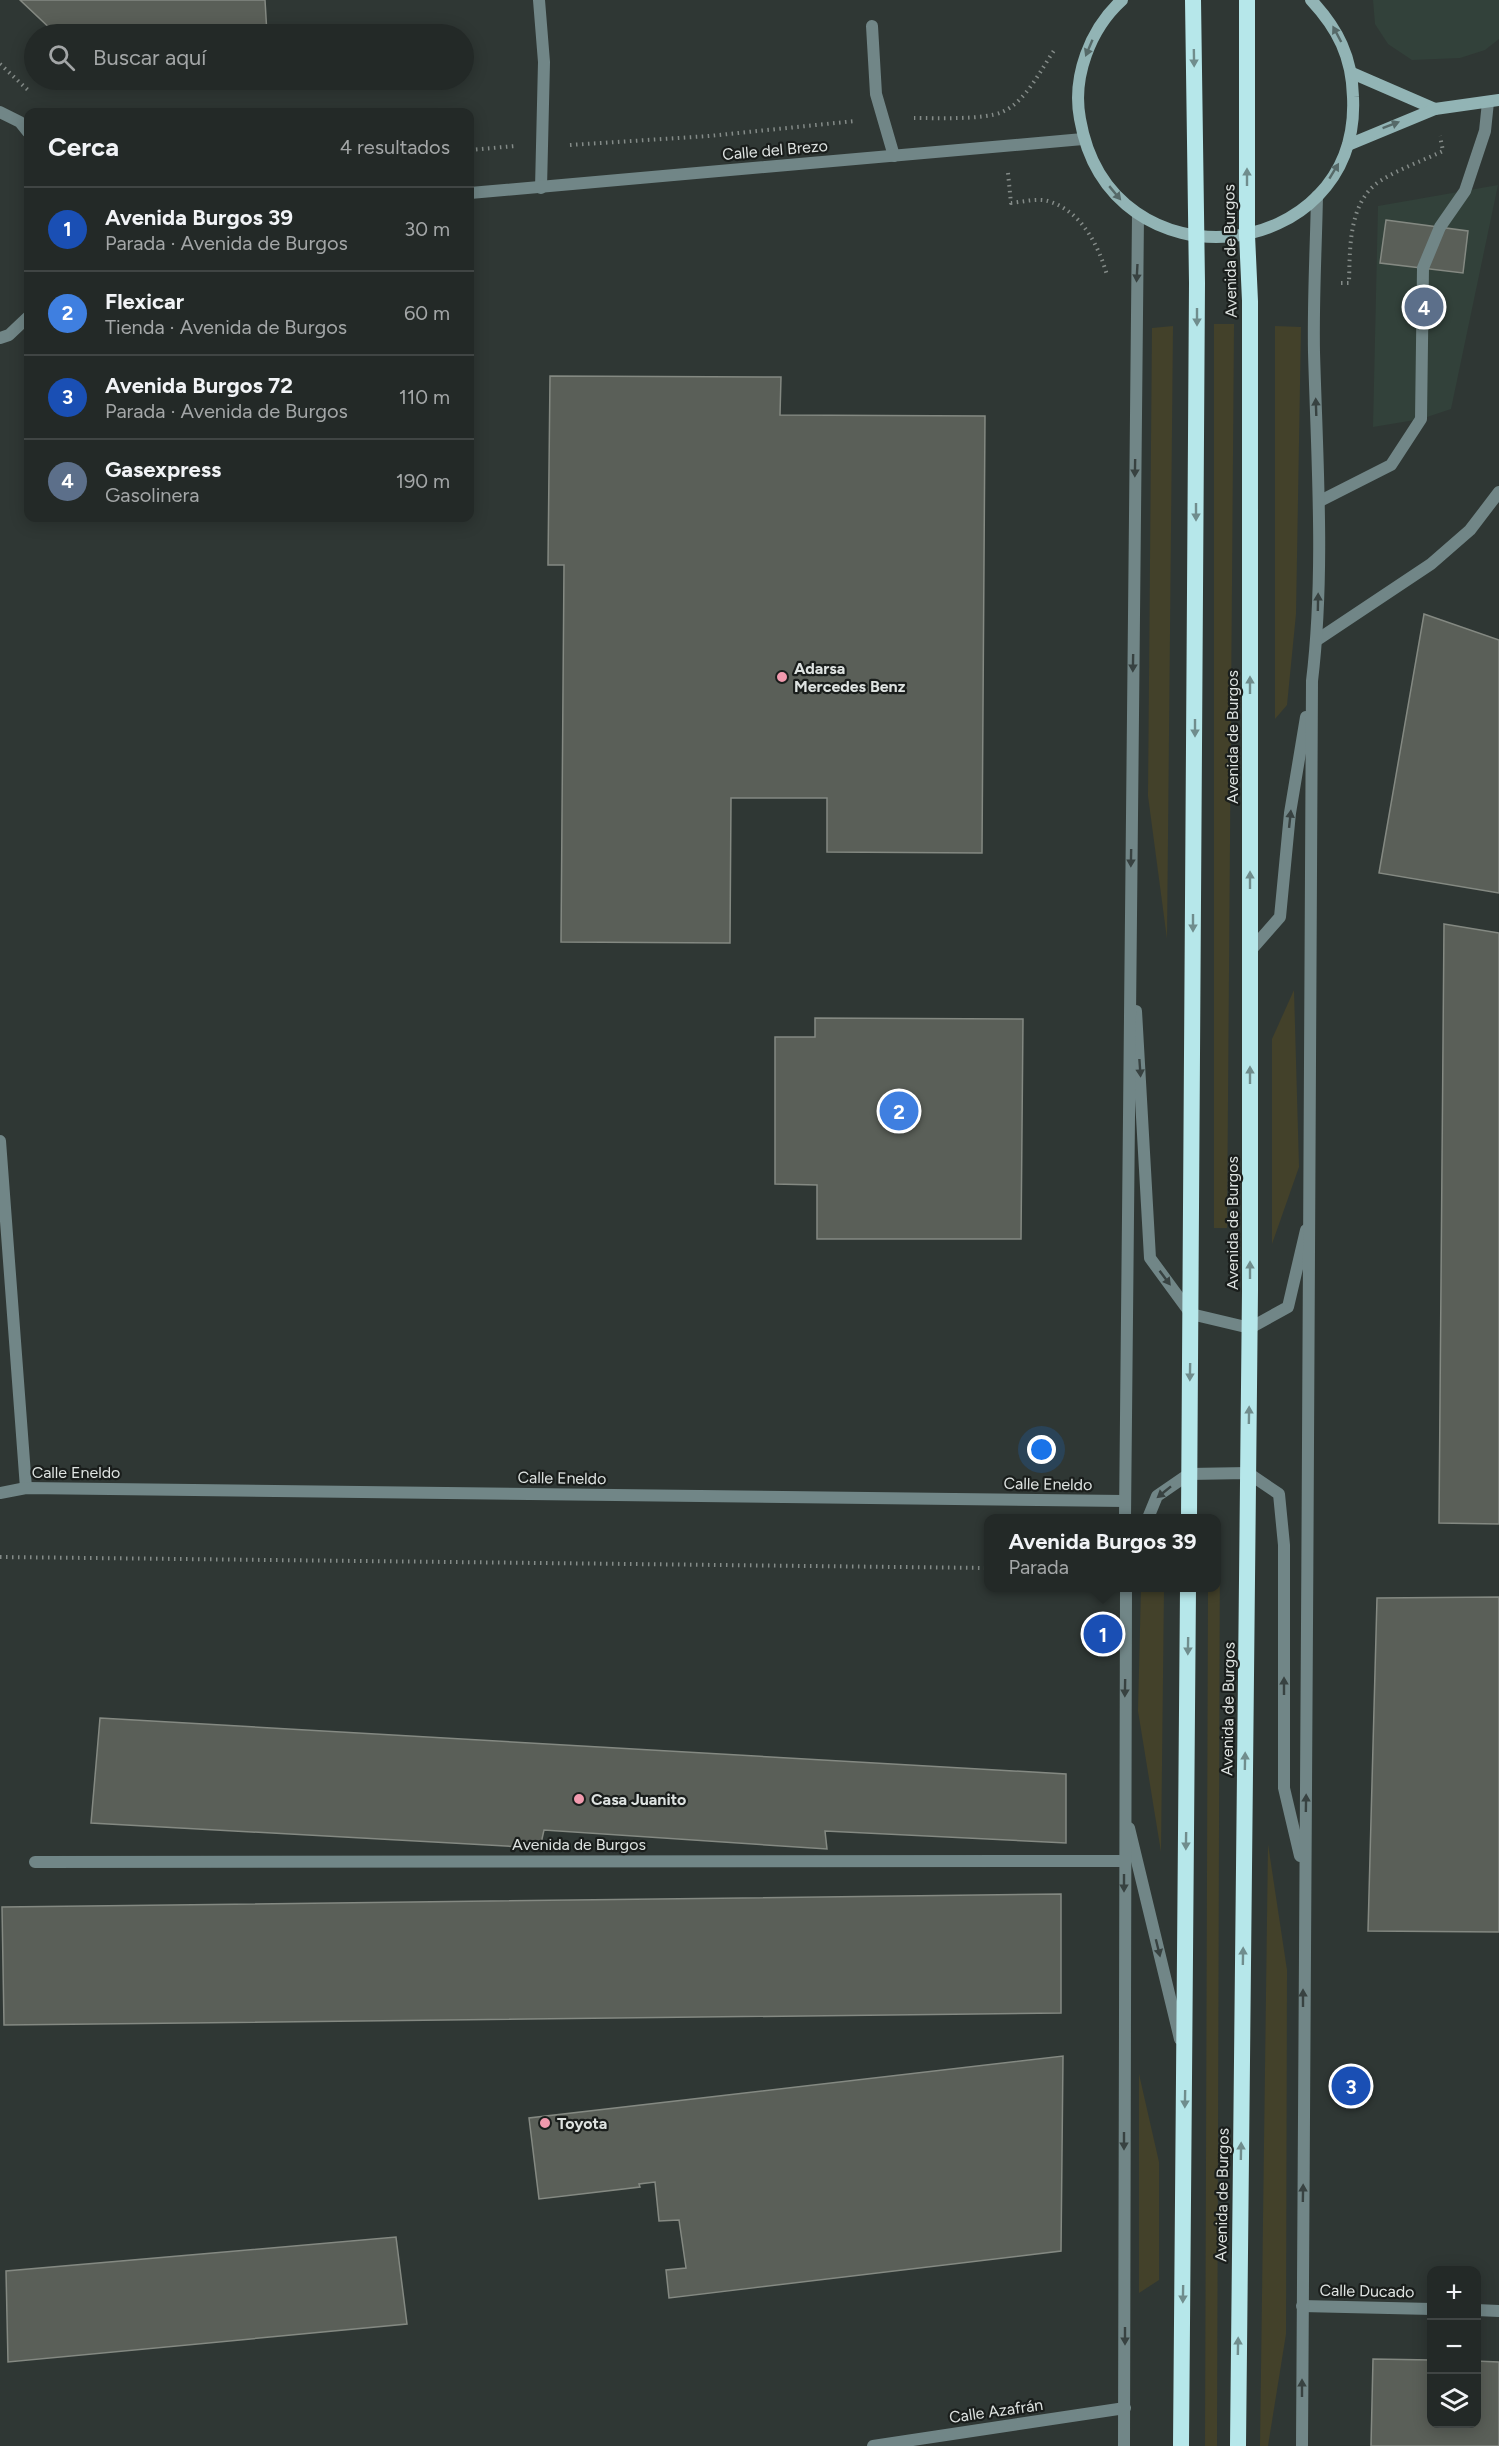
<!DOCTYPE html>
<html lang="es">
<head>
<meta charset="utf-8">
<style>
	:root { --surface:#232927; --page:#2f3533; --text:#f1f3f6; --muted:#a3a6a7; --line:#404544; --accent:#95b2f1 }
	body { margin:0; font-family:Figtree,sans-serif; background:var(--page); color:var(--text) }
	.controls { position:absolute; right:18px; bottom:18px; display:grid; overflow:hidden; border-radius:12px; box-shadow:0 3px 15px #0003 }
	.controls button { width:54px; height:54px; display:grid; place-items:center; padding:0; border:0; border-bottom:2px solid var(--line); background:var(--surface); color:var(--text); font:30px sans-serif }
	.you { position:absolute; left:1042px; top:1450px; width:21px; height:21px; margin:-15px; border:4px solid #fff; border-radius:50%; background:#1a73e8; box-shadow:0 0 0 9px #1a73e833 }
	.badge { display:grid; place-items:center; width:39px; height:39px; border-radius:50%; background:var(--accent); color:#fff; font-size:20px; font-weight:700 }
	.pin { position:absolute; translate:-50% -50%; border:3px solid #fff; box-shadow:0 2px 6px #0006 }
	.popup { position:absolute; left:984px; top:1514px; width:237px; height:78px; box-sizing:border-box; display:grid; place-content:center; border-radius:12px; background:var(--surface); filter:drop-shadow(0 2px 4px #0005); font-size:20px; white-space:nowrap; color:var(--muted) }
	.popup b { font-size:22px; color:var(--text) }
	.popup::after { content:''; position:absolute; left:50%; top:100%; margin-left:-12px; border:12px solid transparent; border-top-color:var(--surface) }
	.list { margin:0; padding:0; list-style:none }
	h2 { display:flex; justify-content:space-between; align-items:center; height:78px; margin:0; padding:0 24px; font-size:26px }
	h2 small { font-size:20px; font-weight:400; color:var(--muted) }
	.list li { display:grid; grid-template-columns:39px 1fr auto; gap:18px; align-items:center; box-sizing:border-box; height:84px; padding:0 24px; border-top:2px solid var(--line) }
	.list b { display:block; font-size:22px; white-space:nowrap }
	.list p { margin:0; font-size:20px; white-space:nowrap; color:var(--muted) }
	.list em { font-size:20px; font-style:normal; color:var(--muted) }
	.icon { flex:none; width:33px; height:33px; fill:none; stroke:currentColor; stroke-width:2; stroke-linecap:round; stroke-linejoin:round }
	.map { position:relative; flex:none; width:1499px; height:2446px; overflow:hidden }
	.search { position:absolute; background:var(--surface); box-shadow:0 3px 15px #0003; left:24px; top:24px; width:450px; height:66px; display:flex; align-items:center; gap:15px; box-sizing:border-box; padding:0 21px; border-radius:33px; color:var(--muted); font-size:22px }
	.panel { position:absolute; background:var(--surface); box-shadow:0 3px 15px #0003; left:24px; top:108px; width:450px; height:414px; border-radius:12px }
	.map>svg:first-child { display:block }
	.built { fill:#32413a }
	.green { fill:#43412a }
	.building { fill:#5a5f58; stroke:#848982; stroke-width:1.5 }
	.lines { fill:none; stroke-linecap:round; stroke-linejoin:round }
	.path { stroke:#848b88; stroke-width:4; stroke-dasharray:1.5 4.5; stroke-linecap:butt }
	.service { stroke:#718687; stroke-width:12 }
	.minor { stroke:#718687; stroke-width:12 }
	.tertiary { stroke:#718687; stroke-width:12 }
	.secondary { stroke:#92b4b5; stroke-width:12 }
	.trunk { stroke:#b6e7ea; stroke-width:16 }
	.oneway { fill:#566968 }
	.oneway2 { fill:#708d8d }
	.oneway3 { fill:#384241 }
	.poi-dot { fill:#f29aae; stroke:#1a1e1c; stroke-width:2 }
	.labels { text-anchor:middle; dominant-baseline:central; stroke-width:4.5; stroke-linejoin:round; paint-order:stroke }
	.street-label { font-size:16px; fill:#dee3e1; stroke:#1a1e1c }
	.poi-label { font-size:16px; font-weight:bold; fill:#dee3e1; stroke:#1a1e1c; text-anchor:start }
</style>
</head>
<body>
<div class="map">
<svg width="1499" height="2446" viewBox="0 0 1499 2446">
	<rect width="100%" height="100%" fill="#2f3734"/>
	<g class="built">
		<polygon points="1373,0 1499,0 1499,39 1485,50 1460,58 1412,60 1388,44 1375,24"/>
		<polygon points="1498,185 1451,409 1421,419 1373,427 1378,206"/>
	</g>
	<g class="green">
		<polygon points="1214,324 1234,324 1227,1228 1214,1228"/>
		<polygon points="1173,326 1167,939 1148,796 1152,328"/>
		<polygon points="1275,326 1301,327 1296,614 1287,705 1275,719"/>
		<polygon points="1294,990 1299,1167 1272,1244 1272,1039"/>
		<polygon points="1220,1523 1217,2446 1205,2446 1208,1588 1217,1588 1217,1525"/>
		<polygon points="1141,1588 1164,1588 1161,1852 1138,1711"/>
		<polygon points="1268,1844 1287,1970 1286,2334 1268,2446 1260,2446"/>
		<polygon points="1139,2074 1159,2162 1159,2280 1139,2293"/>
	</g>
	<g class="building">
		<polygon points="20,0 265,0 267,34 56,34"/>
		<polygon points="1386,220 1468,231 1463,273 1380,263"/>
		<polygon points="550,376 781,377 780,415 985,416 982,853 827,852 827,798 731,798 730,943 561,942 564,565 548,565"/>
		<polygon points="1424,614 1499,640 1499,893 1379,873"/>
		<polygon points="1444,924 1499,933 1499,1524 1439,1523"/>
		<polygon points="815,1018 1023,1019 1021,1239 817,1239 817,1185 775,1184 775,1037 815,1037"/>
		<polygon points="1499,1597 1499,1932 1368,1931 1377,1598"/>
		<polygon points="100,1718 1066,1774 1066,1843 825,1831 827,1849 544,1830 540,1848 91,1823"/>
		<polygon points="1061,1894 1061,2013 4,2025 2,1907"/>
		<polygon points="1063,2056 1061,2251 669,2298 666,2270 686,2268 679,2220 659,2221 655,2182 639,2184 640,2187 539,2199 529,2118"/>
		<polygon points="396,2237 407,2324 8,2362 6,2271"/>
		<polygon points="1373,2359 1432,2360 1432,2424 1476,2424 1476,2361 1499,2362 1499,2446 1371,2446"/>
	</g>
	<g class="lines">
		<g class="path">
			<polyline points="0,64 29,91"/>
			<path d="M 914,118 C 935,118 984,120 1002,112 C 1026,102 1041,69 1055,49"/>
			<polyline points="570,145 709,136 855,121"/>
			<polyline points="470,150 515,146"/>
			<path d="M 1008,173 L 1011,203 C 1022,202 1037,198 1048,201 C 1081,211 1098,244 1107,275"/>
			<path d="M 1341,283 L 1349,283 C 1350,249 1348,202 1380,181 C 1399,169 1422,161 1443,151 L 1440,136"/>
			<polyline points="0,1557 989,1568"/>
		</g>
		<g class="service">
			<polyline points="539,0 544,62 541,188"/>
			<polyline points="872,26 876,94 894,156"/>
			<polyline points="1320,501 1391,465 1421,419 1423,268 1440,227 1465,191 1485,131 1488,102"/>
			<polyline points="1317,640 1431,564 1470,530 1499,492"/>
		</g>
		<g class="minor">
			<polyline points="1251,950 1280,917 1290,813 1306,717"/>
			<polyline points="1136,1011 1150,1258 1191,1314 1250,1328 1288,1307 1306,1230"/>
			<polyline points="0,1141 26,1488"/>
			<polyline points="0,1493 26,1488 1124,1501"/>
			<polyline points="1125,1518 1138,215"/>
			<polyline points="1148,1518 1157,1496 1189,1474 1248,1473 1279,1494 1284,1545 1284,1788 1300,1856"/>
			<polyline points="1129,1828 1180,2039"/>
			<polyline points="35,1862 1124,1861"/>
			<polyline points="1302,2306 1432,2309"/>
			<polyline points="1476,2310 1499,2311"/>
			<polyline points="873,2446 1125,2408"/>
			<polyline points="1124,2446 1126,1588"/>
			<path d="M 1302,2446 C 1304,1858 1311,1269 1312,681 C 1325,572 1317,461 1314,352 C 1313,300 1316,248 1317,196"/>
		</g>
		<g class="tertiary">
			<polyline points="0,112 20,122 28,132"/>
			<polyline points="470,193 1083,139"/>
			<polyline points="0,338 9,335 28,317"/>
		</g>
		<g class="secondary">
			<path d="M 1122,0 C 1090,29 1072,77 1080,119 C 1110,293 1361,265 1353,97 C 1352,57 1338,29 1311,0"/>
			<polyline points="1352,73 1435,109"/>
			<polyline points="1348,145 1435,109 1499,100"/>
		</g>
		<g class="trunk">
			<polyline points="1189,1518 1197,283 1193,0"/>
			<polyline points="1181,2446 1188,1588"/>
			<polyline points="1238,2446 1250,1291 1250,301 1247,235 1247,0"/>
		</g>
	</g>
	<defs><path id="oneway-solid" d="M-6-.8H1V-3.2L6.5 0L1 3.2V.8H-6Z" transform="scale(1.5)"/></defs>
	<g class="oneway">
		<use href="#oneway-solid" transform="translate(1337 34) rotate(-118)"/>
		<use href="#oneway-solid" transform="translate(1089 48) rotate(113)"/>
		<use href="#oneway-solid" transform="translate(1391 125) rotate(-21)"/>
		<use href="#oneway-solid" transform="translate(1334 171) rotate(-59)"/>
		<use href="#oneway-solid" transform="translate(1115 193) rotate(50)"/>
	</g>
	<g class="oneway2">
		<use href="#oneway-solid" transform="translate(1194 58) rotate(89)"/>
		<use href="#oneway-solid" transform="translate(1247 177) rotate(-90)"/>
		<use href="#oneway-solid" transform="translate(1197 317) rotate(90)"/>
		<use href="#oneway-solid" transform="translate(1196 512) rotate(90)"/>
		<use href="#oneway-solid" transform="translate(1250 685) rotate(-90)"/>
		<use href="#oneway-solid" transform="translate(1195 728) rotate(90)"/>
		<use href="#oneway-solid" transform="translate(1250 880) rotate(-90)"/>
		<use href="#oneway-solid" transform="translate(1193 923) rotate(90)"/>
		<use href="#oneway-solid" transform="translate(1250 1075) rotate(-90)"/>
		<use href="#oneway-solid" transform="translate(1250 1270) rotate(-90)"/>
		<use href="#oneway-solid" transform="translate(1190 1372) rotate(91)"/>
		<use href="#oneway-solid" transform="translate(1249 1415) rotate(-89)"/>
		<use href="#oneway-solid" transform="translate(1188 1646) rotate(91)"/>
		<use href="#oneway-solid" transform="translate(1245 1761) rotate(-89)"/>
		<use href="#oneway-solid" transform="translate(1186 1841) rotate(91)"/>
		<use href="#oneway-solid" transform="translate(1243 1956) rotate(-89)"/>
		<use href="#oneway-solid" transform="translate(1185 2099) rotate(91)"/>
		<use href="#oneway-solid" transform="translate(1241 2151) rotate(-89)"/>
		<use href="#oneway-solid" transform="translate(1183 2294) rotate(91)"/>
		<use href="#oneway-solid" transform="translate(1238 2346) rotate(-89)"/>
	</g>
	<g class="oneway3">
		<use href="#oneway-solid" transform="translate(1137 273) rotate(93)"/>
		<use href="#oneway-solid" transform="translate(1316 407) rotate(-92)"/>
		<use href="#oneway-solid" transform="translate(1135 468) rotate(91)"/>
		<use href="#oneway-solid" transform="translate(1318 602) rotate(-89)"/>
		<use href="#oneway-solid" transform="translate(1133 663) rotate(91)"/>
		<use href="#oneway-solid" transform="translate(1290 819) rotate(-84)"/>
		<use href="#oneway-solid" transform="translate(1131 858) rotate(91)"/>
		<use href="#oneway-solid" transform="translate(1140 1068) rotate(86)"/>
		<use href="#oneway-solid" transform="translate(1165 1278) rotate(53)"/>
		<use href="#oneway-solid" transform="translate(1164 1492) rotate(141)"/>
		<use href="#oneway-solid" transform="translate(1284 1686) rotate(-90)"/>
		<use href="#oneway-solid" transform="translate(1125 1688) rotate(91)"/>
		<use href="#oneway-solid" transform="translate(1306 1803) rotate(-89)"/>
		<use href="#oneway-solid" transform="translate(1124 1883) rotate(90)"/>
		<use href="#oneway-solid" transform="translate(1158 1948) rotate(76)"/>
		<use href="#oneway-solid" transform="translate(1303 1998) rotate(-90)"/>
		<use href="#oneway-solid" transform="translate(1124 2141) rotate(90)"/>
		<use href="#oneway-solid" transform="translate(1303 2193) rotate(-89)"/>
		<use href="#oneway-solid" transform="translate(1125 2336) rotate(90)"/>
		<use href="#oneway-solid" transform="translate(1302 2388) rotate(-90)"/>
	</g>
	<g class="poi-dot">
		<circle cx="782" cy="677" r="6"/>
		<circle cx="579" cy="1799" r="6"/>
		<circle cx="545" cy="2123" r="6"/>
	</g>
	<g class="labels">
		<g class="street-label">
			<text transform="translate(775 150) rotate(-5)">Calle del Brezo</text>
			<text transform="translate(1230 251) rotate(-91)">Avenida de Burgos</text>
			<text transform="translate(1232 737) rotate(-90)">Avenida de Burgos</text>
			<text transform="translate(1232 1223) rotate(-90)">Avenida de Burgos</text>
			<text x="76" y="1472">Calle Eneldo</text>
			<text transform="translate(562 1478) rotate(1)">Calle Eneldo</text>
			<text transform="translate(1048 1484) rotate(1)">Calle Eneldo</text>
			<text transform="translate(1228 1709) rotate(-89)">Avenida de Burgos</text>
			<text x="579" y="1844">Avenida de Burgos</text>
			<text transform="translate(1222 2195) rotate(-89)">Avenida de Burgos</text>
			<text transform="translate(1367 2291) rotate(1)">Calle Ducado</text>
			<text transform="translate(996 2411) rotate(-8)">Calle Azafrán</text>
		</g>
		<g class="poi-label">
			<text x="794" y="668">Adarsa<tspan x="794" dy="18">Mercedes Benz</tspan></text>
			<text x="591" y="1799">Casa Juanito</text>
			<text x="557" y="2123">Toyota</text>
		</g>
	</g>
</svg>
<div class="controls">
<button>+</button>
<button>−</button>
<button><svg class="icon" aria-label="layers" viewBox="0 0 24 24"><path d="M12 4l9 5-9 5-9-5zM3 14l9 5 9-5"/></svg></button>
</div>
<div class="you"></div>
<div class="pin badge" style="left:1103px;top:1634px;background:#1a4fb4">1</div>
<div class="popup"><b>Avenida Burgos 39</b>Parada</div>
<div class="pin badge" style="left:899px;top:1111px;background:#3f7fe0">2</div>
<div class="pin badge" style="left:1351px;top:2086px;background:#1a4fb4">3</div>
<div class="pin badge" style="left:1424px;top:307px;background:#5c6f8a">4</div>
<div class="search"><svg class="icon" aria-label="search" viewBox="0 0 24 24"><circle cx="10" cy="10" r="6"/><path d="M15 15l6 6"/></svg>Buscar aquí</div>
<section class="panel">
<h2>Cerca<small>4 resultados</small></h2>
<ul class="list">
<li><span class="badge" style="background:#1a4fb4">1</span><div><b>Avenida Burgos 39</b><p>Parada · Avenida de Burgos</p></div><em>30 m</em></li>
<li><span class="badge" style="background:#3f7fe0">2</span><div><b>Flexicar</b><p>Tienda · Avenida de Burgos</p></div><em>60 m</em></li>
<li><span class="badge" style="background:#1a4fb4">3</span><div><b>Avenida Burgos 72</b><p>Parada · Avenida de Burgos</p></div><em>110 m</em></li>
<li><span class="badge" style="background:#5c6f8a">4</span><div><b>Gasexpress</b><p>Gasolinera</p></div><em>190 m</em></li>
</ul>
</section>
</div>
</body>
</html>
